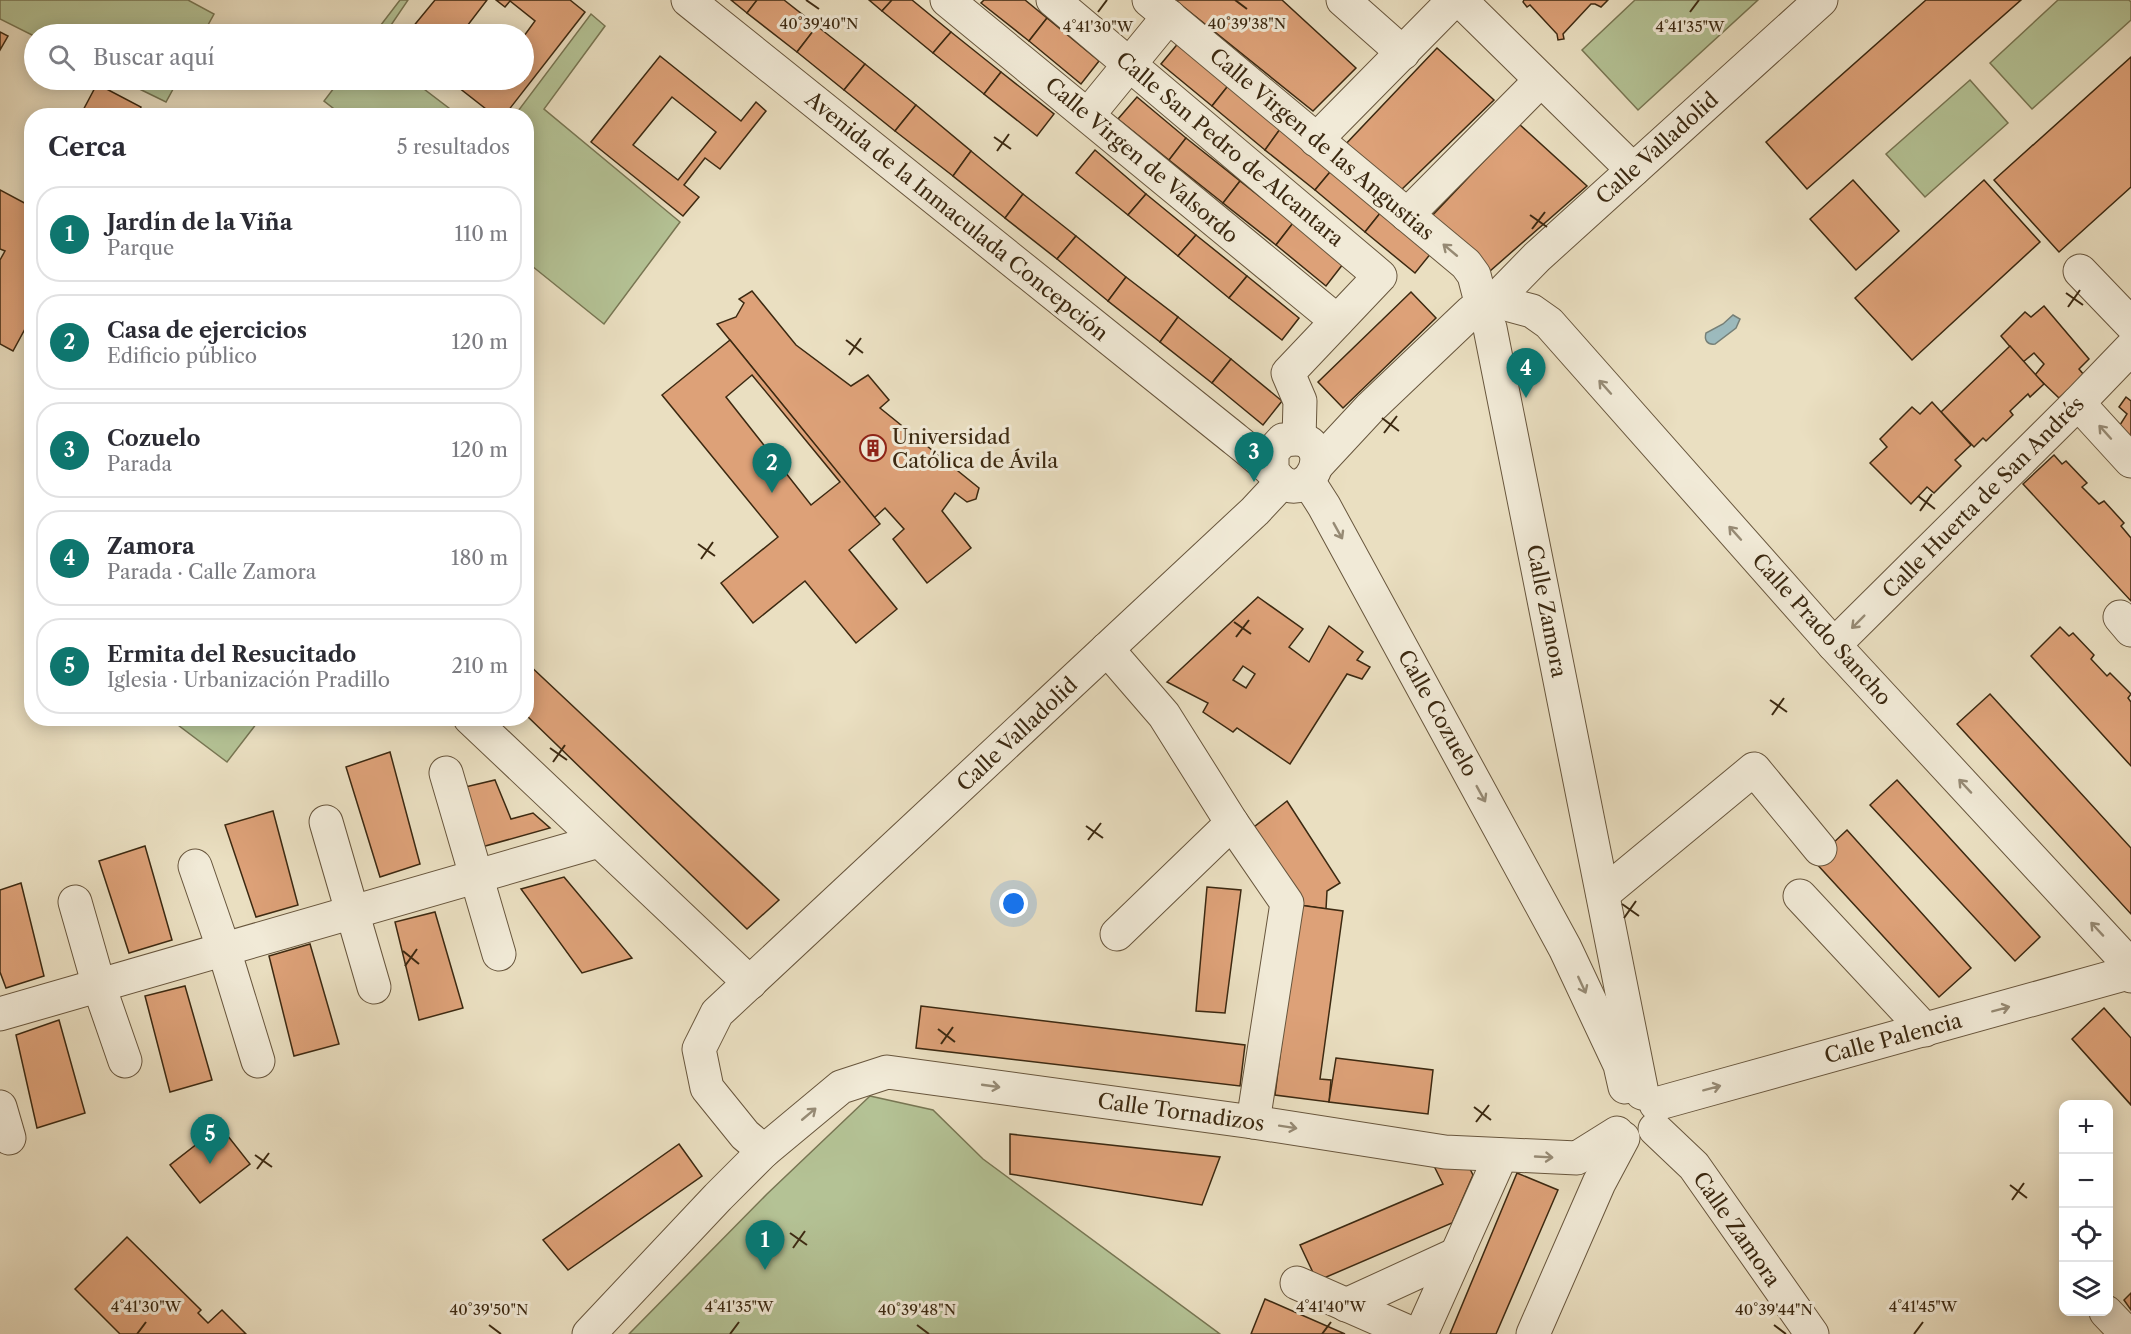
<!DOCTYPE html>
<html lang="es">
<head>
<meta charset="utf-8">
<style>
	:root { --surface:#fff; --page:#f2f2f3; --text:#2b2b33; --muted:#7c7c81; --line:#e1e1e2; --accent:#0f766e }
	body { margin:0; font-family:"Libre Caslon Text",serif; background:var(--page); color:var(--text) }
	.controls { position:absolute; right:18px; bottom:18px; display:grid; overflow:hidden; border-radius:12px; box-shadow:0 3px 15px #0003 }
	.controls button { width:54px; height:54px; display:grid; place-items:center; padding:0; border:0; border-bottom:2px solid var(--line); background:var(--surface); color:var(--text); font:30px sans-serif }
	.you { position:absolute; left:1014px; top:904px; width:21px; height:21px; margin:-15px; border:4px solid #fff; border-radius:50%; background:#1a73e8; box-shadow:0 0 0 9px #1a73e833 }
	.badge { display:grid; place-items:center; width:39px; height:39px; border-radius:50%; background:var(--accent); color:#fff; font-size:20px; font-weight:700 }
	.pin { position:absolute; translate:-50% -50px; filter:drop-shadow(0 2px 3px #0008) }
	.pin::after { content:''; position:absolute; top:32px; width:21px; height:18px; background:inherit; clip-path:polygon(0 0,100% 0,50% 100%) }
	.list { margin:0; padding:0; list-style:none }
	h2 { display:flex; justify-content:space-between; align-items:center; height:78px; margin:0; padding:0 24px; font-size:26px }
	h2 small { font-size:20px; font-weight:400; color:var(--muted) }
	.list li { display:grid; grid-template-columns:39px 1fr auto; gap:18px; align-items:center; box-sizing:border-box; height:96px; margin:0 12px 12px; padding:0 12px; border:2px solid var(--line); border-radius:24px }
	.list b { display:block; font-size:22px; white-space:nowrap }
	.list p { margin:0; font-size:20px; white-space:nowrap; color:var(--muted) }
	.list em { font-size:20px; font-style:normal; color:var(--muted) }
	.icon { flex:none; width:33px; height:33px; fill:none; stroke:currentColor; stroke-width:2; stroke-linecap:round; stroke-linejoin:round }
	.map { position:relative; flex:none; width:2131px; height:1334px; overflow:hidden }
	.search { position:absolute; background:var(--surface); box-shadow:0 3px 15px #0003; left:24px; top:24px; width:510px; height:66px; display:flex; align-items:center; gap:15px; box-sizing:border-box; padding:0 21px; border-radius:33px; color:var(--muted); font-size:22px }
	.panel { position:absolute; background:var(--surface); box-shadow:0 3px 15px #0003; left:24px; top:108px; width:510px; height:618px; border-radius:24px }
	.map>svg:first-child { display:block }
	.green { fill:#b4c295; stroke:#787653; stroke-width:1.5 }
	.water { fill:#9cbabd; stroke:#768078; stroke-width:1.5 }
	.building { fill:#dda178; stroke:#3c2911; stroke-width:1.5; fill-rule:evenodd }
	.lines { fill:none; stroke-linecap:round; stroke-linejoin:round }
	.minor-casing { stroke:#68563d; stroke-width:35 }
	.minor { stroke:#f1ead7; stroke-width:33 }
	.oneway { stroke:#968a74 }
	.ticks { fill:none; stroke:#3c2911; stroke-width:2 }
	.labels { text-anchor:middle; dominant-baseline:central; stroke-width:6; stroke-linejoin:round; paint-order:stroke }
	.street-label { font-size:21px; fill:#3c2911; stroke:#f1ead7 }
	.poi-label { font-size:21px; fill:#3c2911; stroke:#f1ead7; text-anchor:start }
	.ticks-label { font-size:15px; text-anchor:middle; fill:#3c2911; stroke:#f1ead7; stroke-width:6; stroke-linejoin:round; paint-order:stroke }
</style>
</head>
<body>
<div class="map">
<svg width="2131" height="1334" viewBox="0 0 2131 1334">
	<rect width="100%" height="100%" fill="#eadfc1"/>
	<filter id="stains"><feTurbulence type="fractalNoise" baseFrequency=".00333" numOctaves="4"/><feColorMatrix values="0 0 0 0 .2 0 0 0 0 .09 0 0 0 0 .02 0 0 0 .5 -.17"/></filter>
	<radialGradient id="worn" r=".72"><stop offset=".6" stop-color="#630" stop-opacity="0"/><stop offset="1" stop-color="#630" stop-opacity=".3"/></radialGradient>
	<g class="green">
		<polygon points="0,0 188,0 214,14 203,34 34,36 0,19"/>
		<polygon points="400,0 408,0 385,34 374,34"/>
		<polygon points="1635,0 1758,0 1638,110 1582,50"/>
		<polygon points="2058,0 2129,0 2131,2 2131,20 2032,109 1990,63"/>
		<polygon points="591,14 605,26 544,109 680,222 604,324 527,262 526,116 515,115"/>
		<polygon points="121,80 178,80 166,102"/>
		<polygon points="340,80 412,80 458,115 342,115 324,101"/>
		<polygon points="1970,80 2008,123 1925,197 1886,154"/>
		<polygon points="170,719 260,719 227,762"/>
		<polygon points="870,1096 933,1110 983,1159 1220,1334 629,1334 767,1194"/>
	</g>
	<path class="water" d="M 1733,315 L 1740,319 L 1736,328 L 1715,344 C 1707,345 1704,340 1706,333 L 1723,324 Z"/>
	<g class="building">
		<polygon points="435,0 487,0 461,34 407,34"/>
		<polygon points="496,0 570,0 585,12 504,116 495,116 449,80 524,80 524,36 535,21 510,1 505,7"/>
		<polygon points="731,0 757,0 747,13"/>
		<polygon points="757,0 784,0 817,26 797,52 747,13"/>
		<polygon points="869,0 892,0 882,11"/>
		<polygon points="892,0 912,0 951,32 933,53 882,11"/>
		<polygon points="984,0 1025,0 1047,18 1029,41 981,3"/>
		<polygon points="1175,0 1282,0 1356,68 1313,111"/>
		<polygon points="1524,0 1608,0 1601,7 1595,4 1591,4 1563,34 1564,39 1558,40 1557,34 1530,5 1527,7 1523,2"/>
		<polygon points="1926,0 2021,0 1807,189 1766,142"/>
		<polygon points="1047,18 1099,61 1081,84 1029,41"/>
		<polygon points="817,26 865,64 844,90 797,52"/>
		<polygon points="0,32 8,36 0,50"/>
		<polygon points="951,32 1001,72 984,94 933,53"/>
		<polygon points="1180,41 1231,82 1212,106 1161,64"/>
		<polygon points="1437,48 1494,100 1400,191 1343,147"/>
		<path d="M 660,56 L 741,121 L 756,102 L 766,111 L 720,169 L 705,158 L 684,185 L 699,197 L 683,216 L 591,142 ZM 672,97 L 716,132 L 678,180 L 633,145 Z"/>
		<polygon points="2131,57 2131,187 2059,252 1994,180"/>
		<polygon points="865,64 916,105 895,131 844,90"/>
		<polygon points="1001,72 1054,114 1037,136 984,94"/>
		<polygon points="1231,82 1283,125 1265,150 1212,106"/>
		<polygon points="97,84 141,107 137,116 80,116"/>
		<polygon points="1137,97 1186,138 1169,160 1118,119"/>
		<polygon points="916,105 971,151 953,176 895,131"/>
		<polygon points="1519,124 1587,186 1490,271 1429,219"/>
		<polygon points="1283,125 1335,166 1315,190 1265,150"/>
		<polygon points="1186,138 1240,181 1223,203 1169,160"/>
		<polygon points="1095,150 1146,194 1128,215 1076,173"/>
		<polygon points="971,151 1023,194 1005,218 953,176"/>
		<polygon points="1335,166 1385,207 1365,232 1315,190"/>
		<polygon points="1853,180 1899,231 1856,270 1810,219"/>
		<polygon points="1984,180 2040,242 1912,360 1855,298"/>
		<polygon points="1240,181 1293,223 1276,245 1223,203"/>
		<polygon points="0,190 32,207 32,316 13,351 0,344 0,260 5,251 0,249"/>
		<polygon points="1023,194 1076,236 1057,259 1005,218"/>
		<polygon points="1146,194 1196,235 1178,256 1128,215"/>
		<polygon points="1385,207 1436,247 1415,273 1365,232"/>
		<polygon points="1293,223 1343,264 1326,286 1276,245"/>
		<polygon points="1196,235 1247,276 1229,298 1178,256"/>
		<polygon points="1076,236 1126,277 1108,301 1057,259"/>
		<polygon points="1247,276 1299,318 1282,340 1229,298"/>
		<polygon points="1126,277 1178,317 1160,342 1108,301"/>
		<polygon points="752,291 796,345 851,386 868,375 889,400 880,408 979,488 976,499 967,502 955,493 942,511 971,548 927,583 893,539 904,529 885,508 874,518 717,324 736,317 744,303 739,299"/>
		<polygon points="1411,292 1436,318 1343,408 1318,382"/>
		<polygon points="2044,306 2089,359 2079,369 2084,375 2059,398 2035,375 2044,364 2034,353 2023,362 2001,336 2025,312 2031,317"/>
		<polygon points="1178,317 1231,359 1212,383 1160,342"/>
		<path d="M 730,340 L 880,524 L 849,550 L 897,609 L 856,643 L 805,581 L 753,623 L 721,583 L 778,537 L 662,395 ZM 752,375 L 840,482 L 811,505 L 726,397 Z"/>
		<polygon points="2010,346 2044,384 2030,397 2028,394 2010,411 2013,415 1986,441 1983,438 1974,447 1941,412"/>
		<polygon points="1231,359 1282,401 1263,425 1212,383"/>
		<polygon points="2126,397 2131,401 2131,437 2118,428 2127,414 2119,407"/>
		<polygon points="1932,402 1971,445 1955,460 1961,466 1934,493 1927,487 1911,504 1870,463 1887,447 1880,439 1912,407 1920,414"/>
		<polygon points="2054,455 2062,464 2066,461 2087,483 2082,487 2099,504 2104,501 2124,523 2121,526 2131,538 2131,601 2023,484"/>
		<path d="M 1258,597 L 1303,629 L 1289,647 L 1309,662 L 1329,626 L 1363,652 L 1357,660 L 1370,667 L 1362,679 L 1347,674 L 1290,764 L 1237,728 L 1233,732 L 1203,712 L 1208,703 L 1167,682 ZM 1243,666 L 1255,674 L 1246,688 L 1233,680 Z"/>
		<polygon points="2060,627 2069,636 2073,633 2094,655 2091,659 2107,676 2110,673 2131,694 2128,698 2131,702 2131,766 2031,656"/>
		<polygon points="526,662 779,900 747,929 526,715"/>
		<polygon points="1990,694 2131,848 2131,914 1957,724"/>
		<polygon points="390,752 420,864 380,877 346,767"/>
		<polygon points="495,780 511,819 533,813 550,828 478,848 461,788"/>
		<polygon points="1897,780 2040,937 2015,961 1870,805"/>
		<polygon points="1287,801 1340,883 1327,891 1326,909 1299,905 1254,827"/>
		<polygon points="273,811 298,905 256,917 225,825"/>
		<polygon points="1847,830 1971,968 1939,997 1814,861"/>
		<polygon points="145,846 172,940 129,953 99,861"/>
		<polygon points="564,877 632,958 582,973 521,889"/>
		<polygon points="21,883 44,976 6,988 0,972 0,890"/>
		<polygon points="1207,887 1241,890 1225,1013 1196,1011"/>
		<polygon points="1299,905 1343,911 1320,1079 1331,1080 1329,1102 1275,1095"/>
		<polygon points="435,912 463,1008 419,1020 395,922"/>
		<polygon points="310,944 339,1044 294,1056 269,956"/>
		<polygon points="185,986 212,1080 170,1092 145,996"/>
		<polygon points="921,1006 1245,1045 1240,1086 916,1048"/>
		<polygon points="2104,1008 2131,1038 2131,1105 2072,1039"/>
		<polygon points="59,1020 85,1113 37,1128 16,1035"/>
		<polygon points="1336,1058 1433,1070 1428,1114 1329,1102"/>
		<polygon points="220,1126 250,1164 200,1203 170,1165"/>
		<polygon points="1010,1134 1220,1157 1202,1205 1010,1174"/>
		<polygon points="679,1144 702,1176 568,1270 543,1240"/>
		<polygon points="1468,1165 1473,1175 1452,1223 1317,1281 1300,1245 1443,1184 1434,1166"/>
		<polygon points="1517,1173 1558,1190 1496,1334 1450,1334"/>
		<polygon points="127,1237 201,1310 198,1313 208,1323 222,1310 246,1334 120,1334 75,1289"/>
		<polygon points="2131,1293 2131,1310 2124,1300"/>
		<polygon points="1265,1299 1345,1334 1251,1334"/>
	</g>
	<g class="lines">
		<defs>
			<g id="minor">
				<path d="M 688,0 L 1226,432 C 1242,445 1258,457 1272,471 C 1275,474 1278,479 1282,482 C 1309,501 1334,449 1301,439 C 1296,438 1289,440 1283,440 L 1272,452 L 1272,471"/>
				<polyline points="947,0 1337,321"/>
				<polyline points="1053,0 1380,276 1288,373 1300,401 1299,439"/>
				<polyline points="1149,0 1466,264 1474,275 1480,298"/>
				<polyline points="1343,0 1403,53"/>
				<polyline points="1460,0 1633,170"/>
				<polyline points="1088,115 1169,16"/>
				<polyline points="1316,140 1454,0"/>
				<polyline points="1407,215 1541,80"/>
				<polyline points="2080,271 2131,324"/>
				<polyline points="1496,299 1537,257 1821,0"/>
				<polyline points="1499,302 1532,311 1549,323 1834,645 2118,952 2131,976"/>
				<polyline points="1490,328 1642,1093"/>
				<polyline points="2078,403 2131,461"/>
				<polyline points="1317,465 1370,408 1471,312"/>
				<polyline points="1308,481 1324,506 1565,948 1620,1065 1625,1087"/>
				<polyline points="2120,617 2131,630"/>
				<polyline points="1834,645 2078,403 2131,348"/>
				<polyline points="1107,649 1164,715 1232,823 1287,903 1253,1122"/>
				<polyline points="470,718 750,983"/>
				<polyline points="446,773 499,954"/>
				<polyline points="326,822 374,987"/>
				<polyline points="195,866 224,950 258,1061"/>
				<polyline points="1603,894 1754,769 1820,849"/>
				<polyline points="1800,896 1925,1030"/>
				<polyline points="75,902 99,986 125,1061"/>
				<polyline points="1117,934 1232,823"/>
				<polyline points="0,1014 599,841"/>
				<polyline points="1656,1104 2131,972"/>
				<polyline points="0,1107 9,1138"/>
				<polyline points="1655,1129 1694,1166 1812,1334"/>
				<polyline points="764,1151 745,1135 707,1088 699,1049 717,1013 1255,511 1282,482"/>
				<polyline points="1297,1283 1413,1334"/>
				<polyline points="1346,1305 1457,1254"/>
				<polyline points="2106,1312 2127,1334"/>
				<polyline points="589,1334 718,1197 764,1151 841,1087 887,1072 1253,1122 1445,1152 1577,1158 1617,1133"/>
				<polyline points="1421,1334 1501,1155"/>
				<polyline points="1533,1334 1599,1183 1623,1138"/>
			</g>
		</defs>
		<use href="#minor" class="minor-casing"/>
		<use href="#minor" class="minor"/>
	</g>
	<defs><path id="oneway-shaft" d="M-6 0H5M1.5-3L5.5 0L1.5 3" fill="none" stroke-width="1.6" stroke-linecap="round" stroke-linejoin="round" transform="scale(1.5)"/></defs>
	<g class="oneway">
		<use href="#oneway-shaft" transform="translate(1450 250) rotate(-140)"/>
		<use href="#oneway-shaft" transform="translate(1605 387) rotate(-132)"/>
		<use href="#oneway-shaft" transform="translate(2105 432) rotate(-132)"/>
		<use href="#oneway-shaft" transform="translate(1338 531) rotate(61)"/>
		<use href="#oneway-shaft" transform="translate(1735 533) rotate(-132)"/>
		<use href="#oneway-shaft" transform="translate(1858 622) rotate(135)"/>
		<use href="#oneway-shaft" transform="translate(1965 786) rotate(-133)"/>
		<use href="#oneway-shaft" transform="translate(1481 794) rotate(61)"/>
		<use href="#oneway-shaft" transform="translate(2097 929) rotate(-133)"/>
		<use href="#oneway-shaft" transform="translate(1582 985) rotate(65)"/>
		<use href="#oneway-shaft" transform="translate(2001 1009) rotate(-15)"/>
		<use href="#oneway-shaft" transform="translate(991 1086) rotate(8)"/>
		<use href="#oneway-shaft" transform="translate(1712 1088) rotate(-15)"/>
		<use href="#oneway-shaft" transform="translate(809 1114) rotate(-40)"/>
		<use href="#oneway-shaft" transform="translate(1288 1127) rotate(9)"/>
		<use href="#oneway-shaft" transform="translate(1544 1157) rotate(3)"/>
	</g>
	<path class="ticks" d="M 806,0 L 819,9M 1235,0 L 1247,9M 1098,12 L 1107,0M 1690,12 L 1699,0M 994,137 L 1011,149M 997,151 L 1009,134M 1530,215 L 1547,227M 1532,229 L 1545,212M 2066,293 L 2083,305M 2068,307 L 2080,290M 846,340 L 863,353M 849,355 L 861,338M 1382,418 L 1399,431M 1384,433 L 1397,416M 1918,496 L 1935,509M 1920,511 L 1932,494M 698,544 L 715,556M 701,559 L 713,542M 1234,622 L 1251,634M 1236,637 L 1249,620M 1770,700 L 1787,712M 1772,715 L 1784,698M 550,748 L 567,760M 553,762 L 565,745M 1086,826 L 1103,838M 1088,840 L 1101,823M 1622,904 L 1639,916M 1624,918 L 1636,901M 403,951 L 419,964M 405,966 L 417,949M 938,1029 L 955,1042M 941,1044 L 953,1027M 1474,1107 L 1491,1120M 1476,1122 L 1489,1105M 255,1155 L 272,1167M 257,1169 L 269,1153M 2010,1185 L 2027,1198M 2012,1200 L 2024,1183M 790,1233 L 807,1245M 793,1248 L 805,1231M 489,1325 L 501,1334M 917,1325 L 929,1334M 1774,1325 L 1786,1334M 137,1334 L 146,1322M 730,1334 L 739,1322M 1322,1334 L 1331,1322M 1914,1334 L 1923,1322"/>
	<defs>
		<symbol id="building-ring" viewBox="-11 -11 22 22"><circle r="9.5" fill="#f1ead7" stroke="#8f2418" stroke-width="1.5"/><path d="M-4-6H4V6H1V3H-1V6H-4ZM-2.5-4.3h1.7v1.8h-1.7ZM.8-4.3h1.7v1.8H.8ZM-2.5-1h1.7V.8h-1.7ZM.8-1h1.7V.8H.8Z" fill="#8f2418"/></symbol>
	</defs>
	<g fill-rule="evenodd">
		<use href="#building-ring" x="858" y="433" width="30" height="30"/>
	</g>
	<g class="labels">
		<g class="street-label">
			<text transform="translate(1322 144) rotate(40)">Calle Virgen de las Angustias</text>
			<text transform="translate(1657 148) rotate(-42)">Calle Valladolid</text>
			<text transform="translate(1230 149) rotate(40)">Calle San Pedro de Alcantara</text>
			<text transform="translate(1142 160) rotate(40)">Calle Virgen de Valsordo</text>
			<text transform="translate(957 216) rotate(39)">Avenida de la Inmaculada Concepción</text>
			<text transform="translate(1983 497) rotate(-45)">Calle Huerta de San Andrés</text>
			<text transform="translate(1547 611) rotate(79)">Calle Zamora</text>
			<text transform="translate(1822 629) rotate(48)">Calle Prado Sancho</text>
			<text transform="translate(1438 713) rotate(61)">Calle Cozuelo</text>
			<text transform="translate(1017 734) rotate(-43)">Calle Valladolid</text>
			<text transform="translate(1893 1038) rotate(-15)">Calle Palencia</text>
			<text transform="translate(1181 1112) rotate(8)">Calle Tornadizos</text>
			<text transform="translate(1737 1229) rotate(55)">Calle Zamora</text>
		</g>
		<g class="poi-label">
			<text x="892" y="436">Universidad<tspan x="892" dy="24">Católica de Ávila</tspan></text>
		</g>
	</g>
	<g class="ticks-label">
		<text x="819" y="29">40°39'40"N</text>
		<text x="1247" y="29">40°39'38"N</text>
		<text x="1098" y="32">4°41'30"W</text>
		<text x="1690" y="32">4°41'35"W</text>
		<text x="146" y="1312">4°41'30"W</text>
		<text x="739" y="1312">4°41'35"W</text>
		<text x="1331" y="1312">4°41'40"W</text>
		<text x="1923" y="1312">4°41'45"W</text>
		<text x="489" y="1315">40°39'50"N</text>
		<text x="917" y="1315">40°39'48"N</text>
		<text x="1774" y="1315">40°39'44"N</text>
	</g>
	<rect width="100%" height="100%" filter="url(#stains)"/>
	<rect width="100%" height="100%" fill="url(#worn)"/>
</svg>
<div class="controls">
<button>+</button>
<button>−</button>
<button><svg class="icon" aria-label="locate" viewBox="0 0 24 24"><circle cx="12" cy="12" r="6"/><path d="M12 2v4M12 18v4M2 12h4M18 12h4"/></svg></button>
<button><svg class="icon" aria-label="layers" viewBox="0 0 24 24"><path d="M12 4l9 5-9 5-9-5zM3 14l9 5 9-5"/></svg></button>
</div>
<div class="you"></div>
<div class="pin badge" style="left:765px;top:1270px">1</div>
<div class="pin badge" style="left:772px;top:493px">2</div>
<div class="pin badge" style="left:1254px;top:482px">3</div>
<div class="pin badge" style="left:1526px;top:398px">4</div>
<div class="pin badge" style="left:210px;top:1164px">5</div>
<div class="search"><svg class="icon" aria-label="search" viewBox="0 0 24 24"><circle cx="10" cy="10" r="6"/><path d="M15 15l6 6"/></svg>Buscar aquí</div>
<section class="panel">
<h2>Cerca<small>5 resultados</small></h2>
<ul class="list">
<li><span class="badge">1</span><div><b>Jardín de la Viña</b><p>Parque</p></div><em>110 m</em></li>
<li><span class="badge">2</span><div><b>Casa de ejercicios</b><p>Edificio público</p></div><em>120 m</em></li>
<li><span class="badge">3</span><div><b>Cozuelo</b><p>Parada</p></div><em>120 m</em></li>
<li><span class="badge">4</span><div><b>Zamora</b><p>Parada · Calle Zamora</p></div><em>180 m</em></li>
<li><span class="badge">5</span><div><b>Ermita del Resucitado</b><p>Iglesia · Urbanización Pradillo</p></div><em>210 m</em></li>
</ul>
</section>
</div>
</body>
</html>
